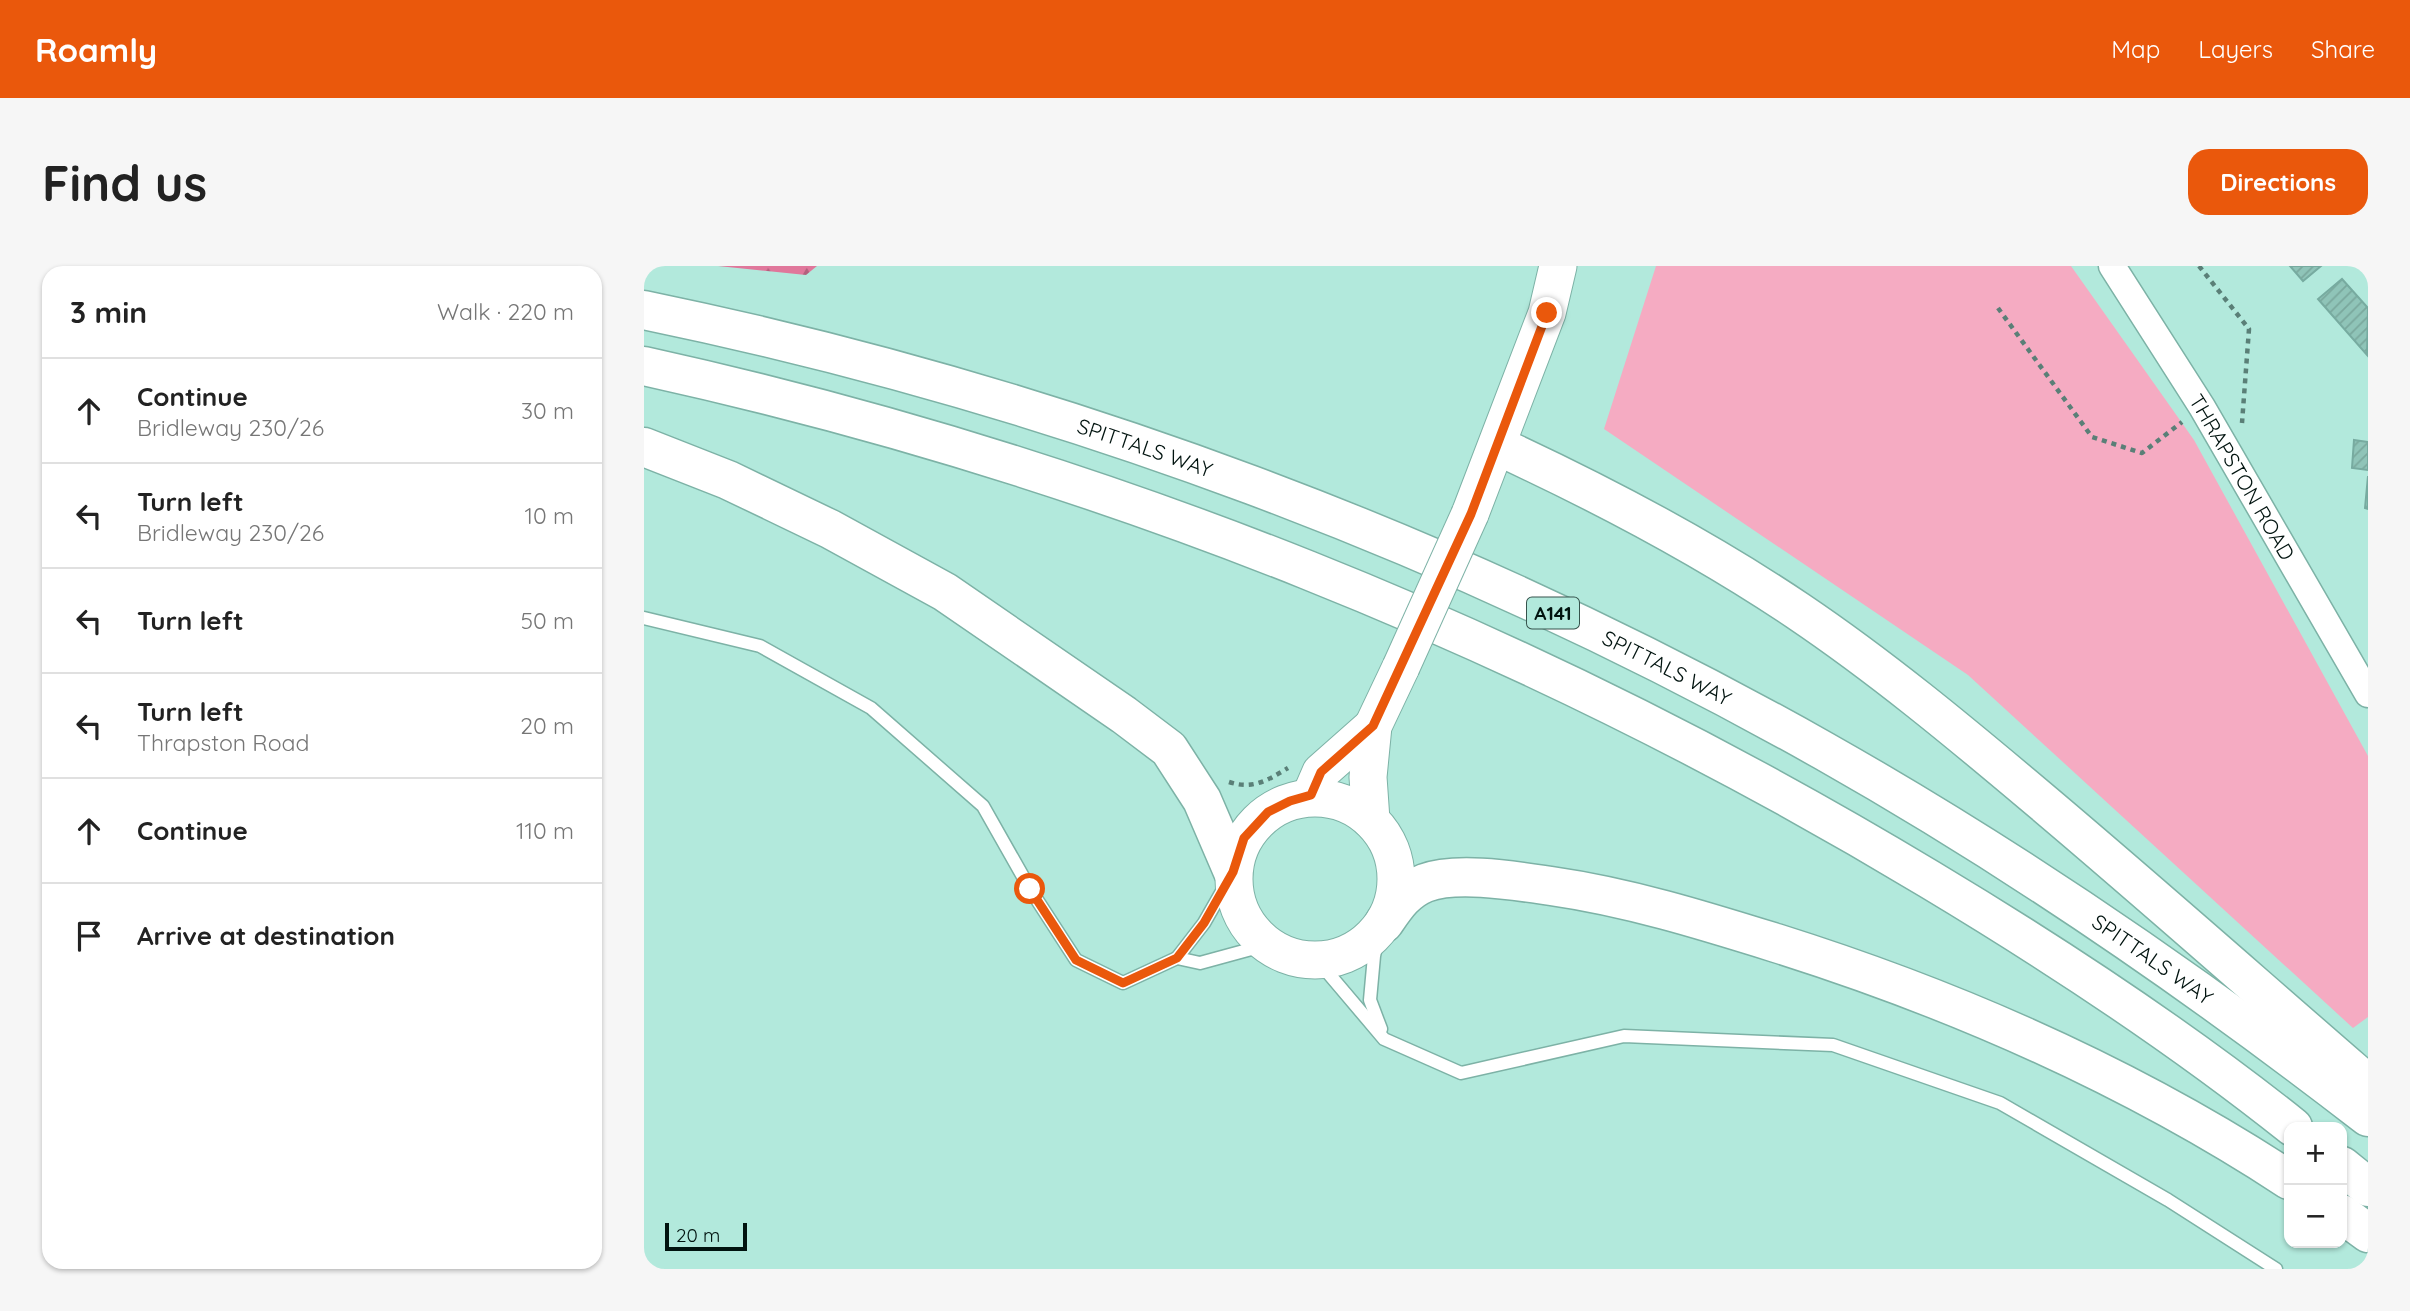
<!DOCTYPE html>
<html lang="en">
<head>
<meta charset="utf-8">
<style>
	:root { --surface:#fff; --page:#f6f6f6; --text:#222; --muted:#767676; --line:#e0e0e0; --accent:#ea580c }
	body { margin:0; font-family:Quicksand,sans-serif; background:var(--page); color:var(--text) }
	.controls { position:absolute; right:21px; bottom:21px; display:grid; overflow:hidden; border-radius:14px; box-shadow:0 2px 5px #0004 }
	.controls button { width:63px; height:63px; display:grid; place-items:center; padding:0; border:0; border-bottom:2px solid var(--line); background:var(--surface); color:var(--text); font:35px sans-serif }
	.scale { position:absolute; left:21px; bottom:18px; width:82px; box-sizing:border-box; padding-left:7px; border:4px solid #01130f; border-top:0; font-size:19px; line-height:24px; white-space:nowrap; color:#01130f; -webkit-text-stroke:5px #b2e9dc; paint-order:stroke }
	.stop { position:absolute; width:21px; height:21px; margin:-16px; border:5px solid #ea580c; border-radius:50%; background:#fff }
	.stop.end { background:#ea580c; border-color:#fff; box-shadow:0 2px 7px #0008 }
	.list { margin:0; padding:0; list-style:none }
	h2 { display:flex; justify-content:space-between; align-items:center; height:91px; margin:0; padding:0 28px; font-size:30px }
	h2 small { font-size:23px; font-weight:400; color:var(--muted) }
	.list li { display:grid; grid-template-columns:46px 1fr auto; gap:21px; align-items:center; box-sizing:border-box; height:105px; padding:0 28px; border-top:2px solid var(--line) }
	.list b { display:block; font-size:26px; white-space:nowrap }
	.list p { margin:0; font-size:23px; white-space:nowrap; color:var(--muted) }
	.list em { font-size:23px; font-style:normal; color:var(--muted) }
	.icon { flex:none; width:38px; height:38px; fill:none; stroke:currentColor; stroke-width:2; stroke-linecap:round; stroke-linejoin:round }
	.map { position:relative; flex:none; width:1724px; height:1003px; overflow:hidden; border-radius:21px }
	header { display:flex; align-items:center; gap:42px; box-sizing:border-box; height:98px; padding:0 35px; background:var(--accent); color:#fff }
	header strong { font-size:33px }
	nav { display:flex; gap:38px; margin-inline-start:auto; font-size:24px }
	.intro { display:flex; align-items:center; justify-content:space-between; box-sizing:border-box; height:168px; padding:0 42px }
	h1 { margin:0; font-size:49px }
	.button { padding:18px 32px; border-radius:21px; background:var(--accent); color:#fff; font-size:24px; font-weight:700 }
	main { display:flex; gap:42px; padding:0 42px }
	aside { flex:1; background:var(--surface); border-radius:21px; box-shadow:0 2px 5px #0004 }
	.map>svg:first-child { display:block }
	.green { fill:#f5abc2 }
	.forest { fill:url(#forest-firs) }
	.building { fill:url(#building-hatch); stroke:#77aba0; stroke-width:2 }
	.lines { fill:none; stroke-linecap:round; stroke-linejoin:round }
	.lane-casing { stroke:#7db2a6; stroke-width:15 }
	.street-casing { stroke:#7db2a6; stroke-width:29 }
	.secondary-casing { stroke:#7db2a6; stroke-width:39 }
	.highway-casing { stroke:#7db2a6; stroke-width:41 }
	.path { stroke:#5a7f77; stroke-width:4.5; stroke-dasharray:5 5; stroke-linecap:butt }
	.lane { stroke:#fff; stroke-width:12 }
	.street { stroke:#fff; stroke-width:26 }
	.secondary { stroke:#fff; stroke-width:37 }
	.highway { stroke:#fff; stroke-width:38 }
	.secondary-bridge-casing { stroke:#7db2a6; stroke-width:39; stroke-linecap:butt }
	.secondary-bridge { stroke:#fff; stroke-width:37 }
	.route { stroke:#ea580c; stroke-width:9 }
	.labels { text-anchor:middle; dominant-baseline:central; stroke-width:6; stroke-linejoin:round; paint-order:stroke }
	.shield { fill:#b2e9dc; stroke:#36534c; stroke-width:2 }
	.shield-label { font-size:19px; font-weight:bold; fill:#01130f }
	.street-label { font-size:21px; fill:#01130f; stroke:#b2e9dc }
</style>
</head>
<body>
<header>
<strong>Roamly</strong>
<nav><a>Map</a><a>Layers</a><a>Share</a></nav>
</header>
<div class="intro"><h1>Find us</h1><a class="button">Directions</a></div>
<main>
<aside>
<h2>3 min<small>Walk · 220 m</small></h2>
<ul class="list">
<li><svg class="icon" aria-label="ahead" viewBox="0 0 24 24"><path d="M12 20V5M6 11l6-6 6 6"/></svg><div><b>Continue</b><p>Bridleway 230/26</p></div><em>30 m</em></li>
<li><svg class="icon" aria-label="left" viewBox="0 0 24 24"><path d="M17 20v-9H6M10 6l-5 5 5 5"/></svg><div><b>Turn left</b><p>Bridleway 230/26</p></div><em>10 m</em></li>
<li><svg class="icon" aria-label="left" viewBox="0 0 24 24"><path d="M17 20v-9H6M10 6l-5 5 5 5"/></svg><div><b>Turn left</b></div><em>50 m</em></li>
<li><svg class="icon" aria-label="left" viewBox="0 0 24 24"><path d="M17 20v-9H6M10 6l-5 5 5 5"/></svg><div><b>Turn left</b><p>Thrapston Road</p></div><em>20 m</em></li>
<li><svg class="icon" aria-label="ahead" viewBox="0 0 24 24"><path d="M12 20V5M6 11l6-6 6 6"/></svg><div><b>Continue</b></div><em>110 m</em></li>
<li><svg class="icon" aria-label="arrive" viewBox="0 0 24 24"><path d="M6 21V4h12l-3 4 3 4H6"/></svg><div><b>Arrive at destination</b></div></li>
</ul>
</aside>
<div class="map">
<svg width="1724" height="1003" viewBox="0 0 1724 1003">
	<defs>
		<pattern id="forest-firs" width="22" height="20" patternUnits="userSpaceOnUse" patternTransform="scale(1.75)"><rect width="22" height="20" fill="#e0779b"/><path d="M5 1l3.5 6h-7zM16 11l3.5 6h-7z" fill="#b3607d"/></pattern>
		<pattern id="building-hatch" width="6" height="6" patternUnits="userSpaceOnUse" patternTransform="scale(1.75)"><rect width="6" height="6" fill="#8fc4b8"/><path d="M-1 1l2-2M0 6l6-6M5 7l2-2" fill="none" stroke="#7aa89d"/></pattern>
	</defs>
	<rect width="100%" height="100%" fill="#b2e9dc"/>
	<polygon class="green" points="1012,0 1427,0 1550,174 1724,490 1724,751 1709,762 1324,409 960,163"/>
	<polygon class="forest" points="74,0 173,0 162,9"/>
	<g class="building">
		<polygon points="1646,0 1677,0 1659,15"/>
		<polygon points="1698,13 1724,42 1723,89 1674,33"/>
		<polygon points="1710,174 1724,176 1724,204 1708,202"/>
		<polygon points="1724,210 1724,243 1721,242"/>
	</g>
	<g class="lines">
		<defs>
			<g id="lane">
				<polyline points="0,352 116,380 227,442 339,540 386,623 432,694 479,717 533,692 556,697 622,679"/>
				<polyline points="736,662 730,690 726,734 737,763"/>
				<polyline points="533,692 560,657 588,608"/>
				<polyline points="674,695 740,773 817,807 980,770 1189,779 1356,837 1524,934 1632,1003"/>
			</g>
			<g id="street">
				<path id="s1" d="M 1468,0 L 1558,141 L 1724,428"/>
			</g>
			<g id="secondary">
				<polyline points="826,248 903,47 914,0"/>
				<polyline points="667,529 677,506 729,460"/>
				<circle cx="671" cy="613" r="81"/>
				<polyline points="727,554 724,511 729,460 757,401"/>
			</g>
			<g id="highway">
				<path id="s2" d="M 0,44 C 412,129 813,278 1180,485 C 1371,593 1551,717 1724,851"/>
				<path d="M 0,100 C 454,200 887,373 1285,613 C 1410,688 1535,770 1649,861"/>
				<path d="M 854,180 C 958,228 1059,281 1154,345 C 1237,401 1314,465 1390,529 C 1503,624 1613,722 1724,818"/>
				<polyline points="0,181 84,214 186,263 301,326 480,449 525,483 558,534 589,606"/>
				<path d="M 740,657 C 751,641 761,625 781,617 C 813,605 872,615 907,620 C 984,631 1058,654 1132,677 C 1313,734 1486,810 1645,914"/>
				<polyline points="1698,900 1724,921"/>
				<polyline points="1698,948 1724,967"/>
			</g>
		</defs>
		<use href="#lane" class="lane-casing"/>
		<use href="#street" class="street-casing"/>
		<use href="#secondary" class="secondary-casing"/>
		<use href="#highway" class="highway-casing"/>
		<g class="path">
			<polyline points="1555,0 1605,63 1598,157"/>
			<polyline points="1354,42 1448,171 1498,187 1538,156"/>
			<path d="M 585,516 C 609,524 624,514 644,502"/>
		</g>
		<use href="#lane" class="lane"/>
		<use href="#street" class="street"/>
		<use href="#secondary" class="secondary"/>
		<use href="#highway" class="highway"/>
		<defs>
			<polyline id="secondary-bridge" points="757,401 826,248"/>
		</defs>
		<use href="#secondary-bridge" class="secondary-bridge-casing"/>
		<use href="#secondary-bridge" class="secondary-bridge"/>
	</g>
	<g class="lines">
		<polyline class="route" points="386,623 432,694 479,717 533,692 560,657 589,606 600,572 624,546 646,535 667,529 677,506 729,460 827,248 903,47"/>
	</g>
	<g class="labels">
		<rect class="shield" x="883" y="331.5" width="52" height="31" rx="5"/>
		<g class="shield-label">
			<text x="909" y="347">A141</text>
		</g>
		<g class="street-label">
			<text stroke="none"><textPath href="#s2" startOffset="520">SPITTALS WAY</textPath></text>
			<text stroke="none"><textPath href="#s1" startOffset="248">THRAPSTON ROAD</textPath></text>
			<text stroke="none"><textPath href="#s2" startOffset="1087">SPITTALS WAY</textPath></text>
			<text stroke="none"><textPath href="#s2" startOffset="1654">SPITTALS WAY</textPath></text>
		</g>
	</g>
</svg>
<div class="controls">
<button>+</button>
<button>−</button>
</div>
<div class="scale">20 m</div>
<div class="stop" style="left:386px;top:623px"></div>
<div class="stop end" style="left:903px;top:47px"></div>
</div>
</main>
</body>
</html>
